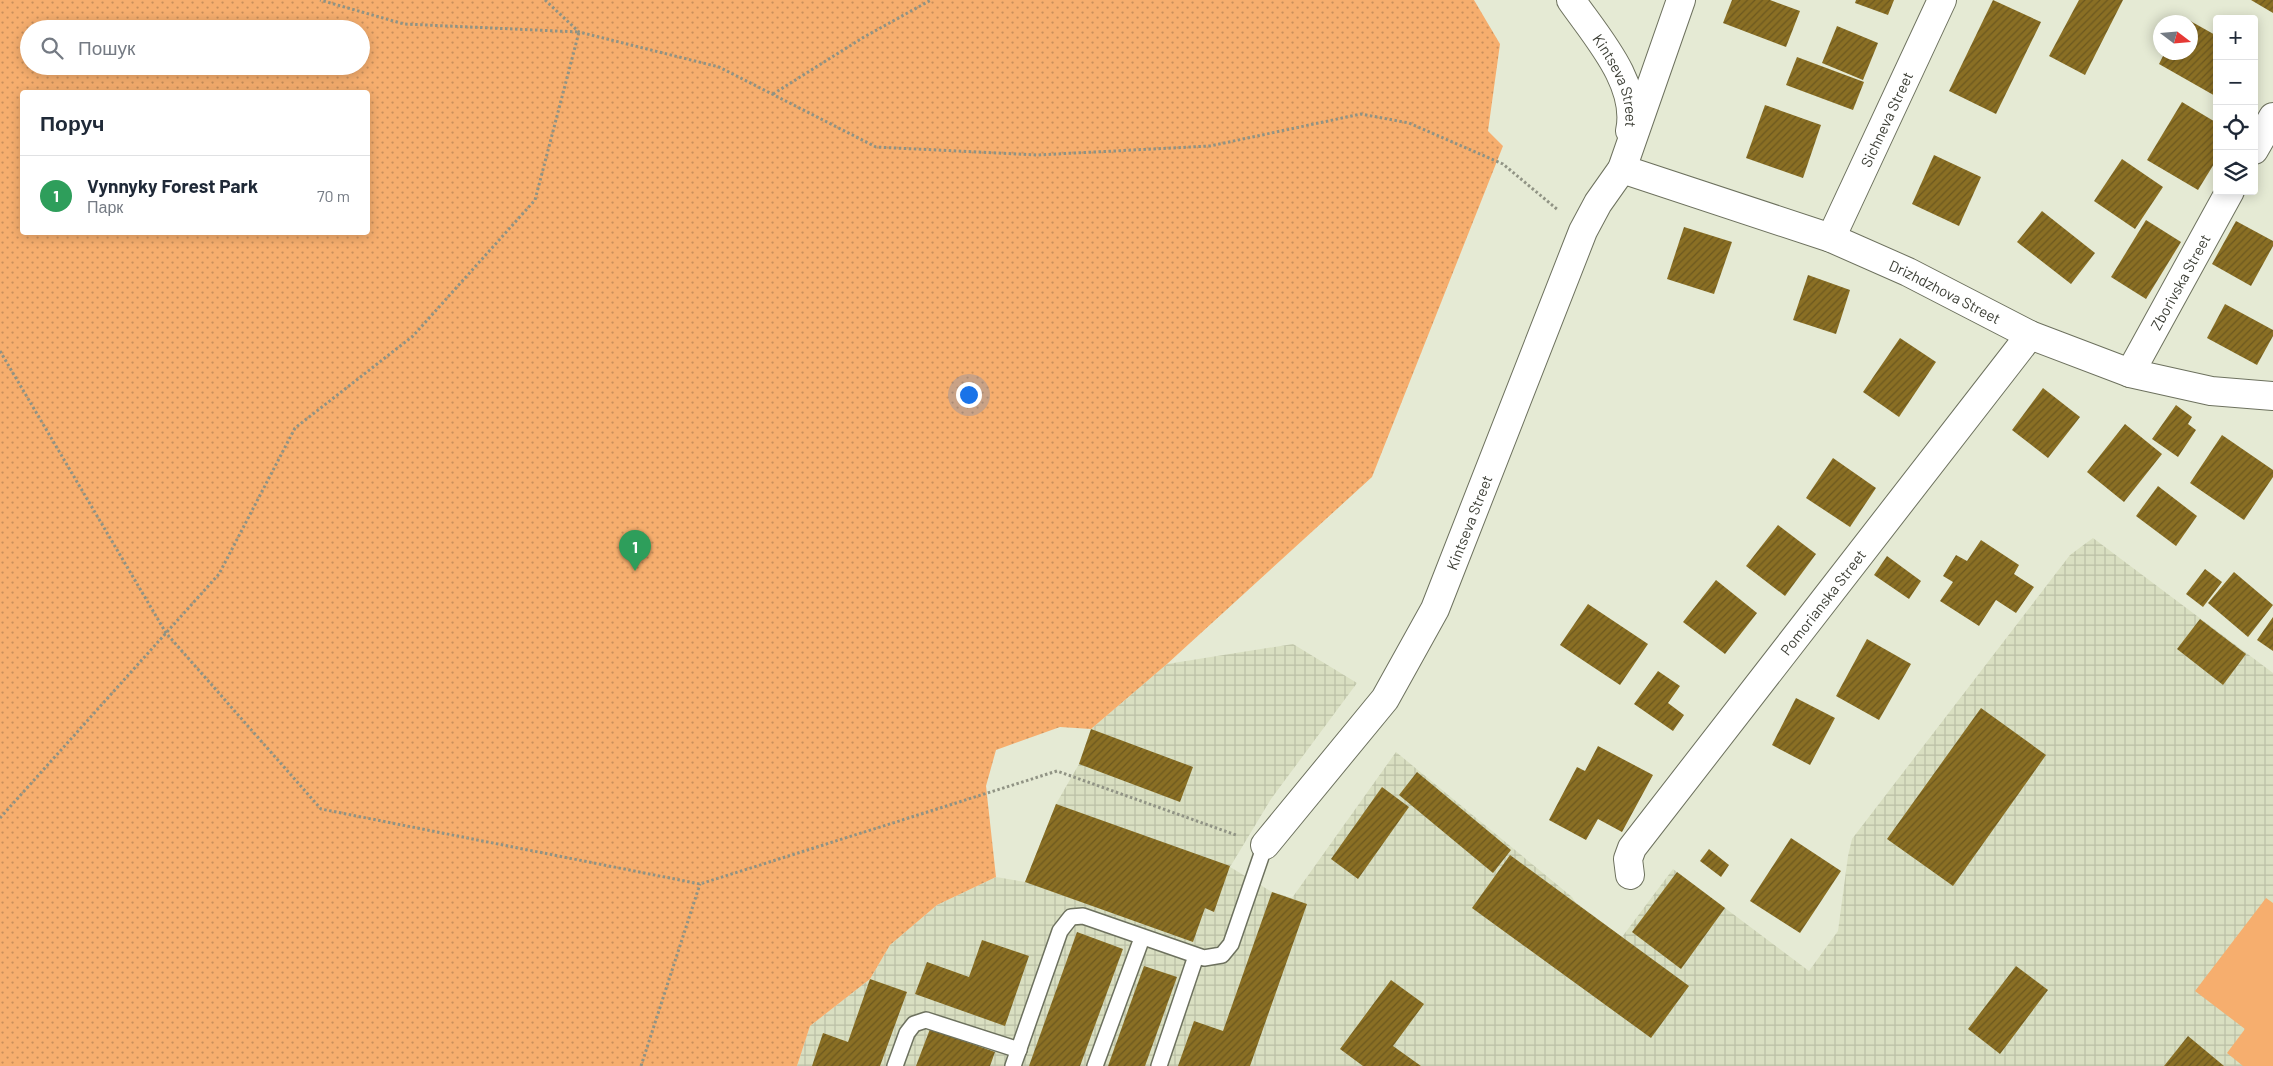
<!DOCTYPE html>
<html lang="uk">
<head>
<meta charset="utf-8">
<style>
	:root { --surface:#fff; --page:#f6f6f7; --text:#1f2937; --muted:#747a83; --line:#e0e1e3; --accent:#1a73e8 }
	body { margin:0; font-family:Barlow,sans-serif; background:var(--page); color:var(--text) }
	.controls { position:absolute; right:15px; top:15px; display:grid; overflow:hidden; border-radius:5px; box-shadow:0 2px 12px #0003 }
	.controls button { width:45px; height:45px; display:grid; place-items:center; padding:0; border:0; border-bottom:1px solid var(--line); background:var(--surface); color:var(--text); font:25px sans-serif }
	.compass { position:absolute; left:2153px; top:15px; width:45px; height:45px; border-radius:50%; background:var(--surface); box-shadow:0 2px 12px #0003; rotate:106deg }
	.you { position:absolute; left:968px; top:394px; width:18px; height:18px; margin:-12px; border:4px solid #fff; border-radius:50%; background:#1a73e8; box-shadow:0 0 0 8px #1a73e833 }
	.badge { display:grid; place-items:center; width:32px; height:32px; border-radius:50%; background:var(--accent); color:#fff; font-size:16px; font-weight:700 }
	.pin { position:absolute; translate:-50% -41px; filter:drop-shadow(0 1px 2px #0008) }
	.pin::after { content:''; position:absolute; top:26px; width:18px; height:15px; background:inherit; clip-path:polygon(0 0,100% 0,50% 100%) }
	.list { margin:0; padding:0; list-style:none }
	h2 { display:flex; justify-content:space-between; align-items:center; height:65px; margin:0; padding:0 20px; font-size:21px }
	h2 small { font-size:16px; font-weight:400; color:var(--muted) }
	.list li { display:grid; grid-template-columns:32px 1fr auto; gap:15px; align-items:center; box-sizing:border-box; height:80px; padding:0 20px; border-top:1px solid var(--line) }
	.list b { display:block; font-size:19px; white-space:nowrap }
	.list p { margin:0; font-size:16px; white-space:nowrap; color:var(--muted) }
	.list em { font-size:16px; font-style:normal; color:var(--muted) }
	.icon { flex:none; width:28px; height:28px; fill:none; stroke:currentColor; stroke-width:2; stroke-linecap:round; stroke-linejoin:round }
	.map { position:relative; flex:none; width:2273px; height:1066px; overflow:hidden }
	.search { position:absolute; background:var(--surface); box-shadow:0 2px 12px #0003; left:20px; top:20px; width:350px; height:55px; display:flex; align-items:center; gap:12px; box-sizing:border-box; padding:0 18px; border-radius:28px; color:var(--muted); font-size:19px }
	.panel { position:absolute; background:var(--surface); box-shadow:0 2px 12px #0003; left:20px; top:90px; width:350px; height:145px; border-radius:5px }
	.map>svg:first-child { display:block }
	.industrial { fill:url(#industrial-grid) }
	.grass { fill:#f6ae6e }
	.park { fill:url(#park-dots); fill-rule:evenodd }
	.building { fill:url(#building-hatch) }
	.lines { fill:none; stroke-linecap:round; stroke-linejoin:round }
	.lane-casing { stroke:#6d715e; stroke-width:18 }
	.street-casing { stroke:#6d715e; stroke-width:30 }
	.path { stroke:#909384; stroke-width:3; stroke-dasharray:2.5 2.5; stroke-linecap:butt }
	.lane { stroke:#fff; stroke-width:15 }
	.street { stroke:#fff; stroke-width:28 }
	.labels { text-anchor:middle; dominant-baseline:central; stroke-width:5; stroke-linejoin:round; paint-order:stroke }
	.street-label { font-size:15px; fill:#3c3e35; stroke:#e5ead4 }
</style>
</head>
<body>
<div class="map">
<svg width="2273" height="1066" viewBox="0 0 2273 1066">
	<defs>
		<pattern id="industrial-grid" width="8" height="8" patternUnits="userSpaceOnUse" patternTransform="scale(1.25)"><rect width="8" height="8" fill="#d9dfc1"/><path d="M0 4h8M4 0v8" fill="none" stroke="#bbc0a6"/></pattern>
		<pattern id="park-dots" width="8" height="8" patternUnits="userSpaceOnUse" patternTransform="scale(1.25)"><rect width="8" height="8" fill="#f6ae6e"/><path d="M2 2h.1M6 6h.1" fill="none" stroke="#c88f5b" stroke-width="1.8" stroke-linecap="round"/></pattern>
		<pattern id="building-hatch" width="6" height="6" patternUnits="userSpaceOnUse" patternTransform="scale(1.25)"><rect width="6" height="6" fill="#8a6f24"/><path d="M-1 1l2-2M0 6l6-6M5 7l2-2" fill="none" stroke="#6c581f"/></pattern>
	</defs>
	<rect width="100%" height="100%" fill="#e5ead4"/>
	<polygon class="industrial" points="2093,538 2273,673 2273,1066 797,1066 810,1026 870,979 890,945 937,905 996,877 1025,882 1056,804 1079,764 1091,729 1167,664 1293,644 1357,683 1271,799 1230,867 1272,892 1292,898 1396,752 1572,897 1575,902 1622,937 1673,869 1809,971 1838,931 1848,856 1852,839 2070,555"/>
	<polygon class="grass" points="2266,898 2273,903 2273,1066 2243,1066 2227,1053 2245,1029 2195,991"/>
	<path class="park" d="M 0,0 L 1474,0 L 1500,44 L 1488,131 L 1503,146 L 1372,477 L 1167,664 L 1091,729 L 1060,727 L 996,750 L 986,786 L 996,877 L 937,905 L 890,945 L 870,979 L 810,1026 L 797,1066 L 0,1066 ZM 29,29 L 361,29 L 361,66 L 29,66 ZM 22,92 L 368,92 L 368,232 L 22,232 Z"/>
	<g class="building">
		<polygon points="1732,0 1770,0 1800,11 1786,47 1723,23"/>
		<polygon points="1856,0 1894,0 1888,15 1855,3"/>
		<polygon points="1993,0 2041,22 1996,114 1949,91"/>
		<polygon points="2079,0 2123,0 2085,75 2049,56"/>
		<polygon points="2251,0 2273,0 2273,13"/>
		<polygon points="2185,18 2217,36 2217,97 2159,64 2165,52 2190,52 2190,22 2182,22"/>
		<polygon points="1837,26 1878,43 1863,80 1822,63"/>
		<polygon points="1797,57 1864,82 1853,110 1786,85"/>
		<polygon points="2182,102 2217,123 2217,159 2198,190 2147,160"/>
		<polygon points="1765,105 1821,125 1803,178 1746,158"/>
		<polygon points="1934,155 1981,177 1959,226 1912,204"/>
		<polygon points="2122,159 2163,187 2135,229 2094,201"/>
		<polygon points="2042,211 2095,253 2071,284 2017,242"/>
		<polygon points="2146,220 2181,242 2146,299 2111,277"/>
		<polygon points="2236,221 2273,241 2273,246 2251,286 2212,264"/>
		<polygon points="1684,227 1732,242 1714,294 1667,279"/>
		<polygon points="1808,275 1850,290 1836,334 1793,320"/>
		<polygon points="2225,304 2273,330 2273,336 2257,365 2207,338"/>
		<polygon points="1900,338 1936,362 1899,417 1863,392"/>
		<polygon points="2043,388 2080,417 2048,458 2012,430"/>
		<polygon points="2176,405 2192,417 2188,424 2196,430 2178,457 2152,439"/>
		<polygon points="2125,424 2162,454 2124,502 2087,472"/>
		<polygon points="2222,435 2273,470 2273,477 2244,520 2190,483"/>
		<polygon points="1833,458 1876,488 1850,527 1806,498"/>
		<polygon points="2158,486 2197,516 2176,546 2136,516"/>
		<polygon points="1778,525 1816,554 1785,596 1746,566"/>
		<polygon points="1981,540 2019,565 2014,574 2034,587 2016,613 1996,600 1979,626 1940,601 1953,582 1943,576 1956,555 1967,561"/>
		<polygon points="1887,556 1921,581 1909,599 1874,575"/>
		<polygon points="2205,569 2222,582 2203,607 2186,594"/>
		<polygon points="2234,572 2273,605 2248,637 2208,603"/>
		<polygon points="1716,580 1757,613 1725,654 1683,622"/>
		<polygon points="1588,604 1648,644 1620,685 1560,645"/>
		<polygon points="2273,617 2273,651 2257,640"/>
		<polygon points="2200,619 2246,654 2223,685 2177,649"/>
		<polygon points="1867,639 1911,664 1879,720 1836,696"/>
		<polygon points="1658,671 1680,686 1668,703 1684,715 1673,731 1634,704"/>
		<polygon points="1796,698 1835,718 1810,765 1772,745"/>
		<polygon points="1981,708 2046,755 1953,886 1887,839"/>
		<polygon points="1091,729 1193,767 1180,802 1079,764"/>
		<polygon points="1598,746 1653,775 1622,832 1598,819 1586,840 1549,820 1577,767 1585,771"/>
		<polygon points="1417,772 1511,850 1493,873 1399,795"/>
		<polygon points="1382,787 1409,807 1358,879 1331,859"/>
		<polygon points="1056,804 1230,866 1214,912 1205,908 1193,942 1025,882"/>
		<polygon points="1791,838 1841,871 1800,933 1750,901"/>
		<polygon points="1709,849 1729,865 1721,877 1700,861"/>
		<polygon points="1510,855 1689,986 1651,1038 1472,908"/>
		<polygon points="1677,872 1725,908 1681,969 1632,932"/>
		<polygon points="1272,892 1307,904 1250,1066 1178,1066 1194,1021 1223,1031"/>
		<polygon points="1077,932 1123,949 1080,1066 1029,1066"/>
		<polygon points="982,940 1029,956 1005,1026 915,994 927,962 969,977"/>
		<polygon points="1144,966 1177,977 1145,1066 1108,1066"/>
		<polygon points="2016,966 2048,990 2000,1054 1968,1029"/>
		<polygon points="870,979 907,992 880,1066 812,1066 823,1033 848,1042"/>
		<polygon points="1391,980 1424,1004 1393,1046 1421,1066 1363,1066 1340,1049"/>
		<polygon points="930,1029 995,1052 990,1066 916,1066"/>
		<polygon points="2188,1036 2224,1066 2164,1066"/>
	</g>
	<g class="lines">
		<defs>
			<g id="lane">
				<polyline points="895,1066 907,1033 914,1024 926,1020 1019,1050"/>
				<polyline points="1013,1066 1060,931 1071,917 1083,916 1204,958 1222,955 1231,944 1265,845"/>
				<polyline points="1095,1066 1142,938"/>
				<polyline points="1159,1066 1196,956"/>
			</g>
			<g id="street">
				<path id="s1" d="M 1571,0 C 1596,36 1640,84 1630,131"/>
				<polyline points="2254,150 2273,117"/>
				<path id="s2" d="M 1622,169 L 1831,238 L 1908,272 L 2030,335 L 2130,373 L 2211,391 L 2273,396"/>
				<path id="s3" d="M 1831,238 L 1942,0"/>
				<path id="s4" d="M 2130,373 L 2230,191"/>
				<path id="s5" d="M 1265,845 L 1385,699 L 1435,609 L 1583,231 L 1598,203 L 1622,169 L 1681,0"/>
				<path id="s6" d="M 1630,875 L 1628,859 L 1632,848 L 2030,335"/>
			</g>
		</defs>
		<use href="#lane" class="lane-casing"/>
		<use href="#street" class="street-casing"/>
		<g class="path">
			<polyline points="545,0 579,32 719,67 876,147 1037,155 1210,146 1361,114 1409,123 1503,164 1558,210"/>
			<polyline points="773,94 864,37 931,0"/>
			<polyline points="0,351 166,633 321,809 700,884 1057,771 1236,835"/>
			<polyline points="0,818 219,574 295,428 413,336 535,200 579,32 404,24 320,0"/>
			<polyline points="641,1066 700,884"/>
		</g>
		<use href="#lane" class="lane"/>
		<use href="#street" class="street"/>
	</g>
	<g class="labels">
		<g class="street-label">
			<text stroke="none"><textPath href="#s1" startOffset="94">Kintseva Street</textPath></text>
			<text stroke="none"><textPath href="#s3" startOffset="131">Sichneva Street</textPath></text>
			<text stroke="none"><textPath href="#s4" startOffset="104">Zborivska Street</textPath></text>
			<text stroke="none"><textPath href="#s2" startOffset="346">Drizhdzhova Street</textPath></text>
			<text stroke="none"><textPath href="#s5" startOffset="385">Kintseva Street</textPath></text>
			<text stroke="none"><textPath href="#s6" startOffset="339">Pomorianska Street</textPath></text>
		</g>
	</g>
</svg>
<div class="controls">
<button>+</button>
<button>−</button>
<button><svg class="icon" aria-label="locate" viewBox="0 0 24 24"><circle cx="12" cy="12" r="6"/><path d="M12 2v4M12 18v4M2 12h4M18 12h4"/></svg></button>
<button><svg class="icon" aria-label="layers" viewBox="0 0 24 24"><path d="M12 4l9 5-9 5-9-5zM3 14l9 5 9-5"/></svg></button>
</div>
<svg class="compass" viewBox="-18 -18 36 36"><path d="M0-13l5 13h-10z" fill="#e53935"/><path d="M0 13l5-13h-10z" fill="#747a83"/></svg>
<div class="you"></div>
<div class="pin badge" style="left:635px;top:571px;background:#2e9e5b">1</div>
<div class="search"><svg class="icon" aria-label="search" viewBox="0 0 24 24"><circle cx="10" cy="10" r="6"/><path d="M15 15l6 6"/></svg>Пошук</div>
<section class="panel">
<h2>Поруч<small></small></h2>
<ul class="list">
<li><span class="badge" style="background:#2e9e5b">1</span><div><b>Vynnyky Forest Park</b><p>Парк</p></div><em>70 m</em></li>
</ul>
</section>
</div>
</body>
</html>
